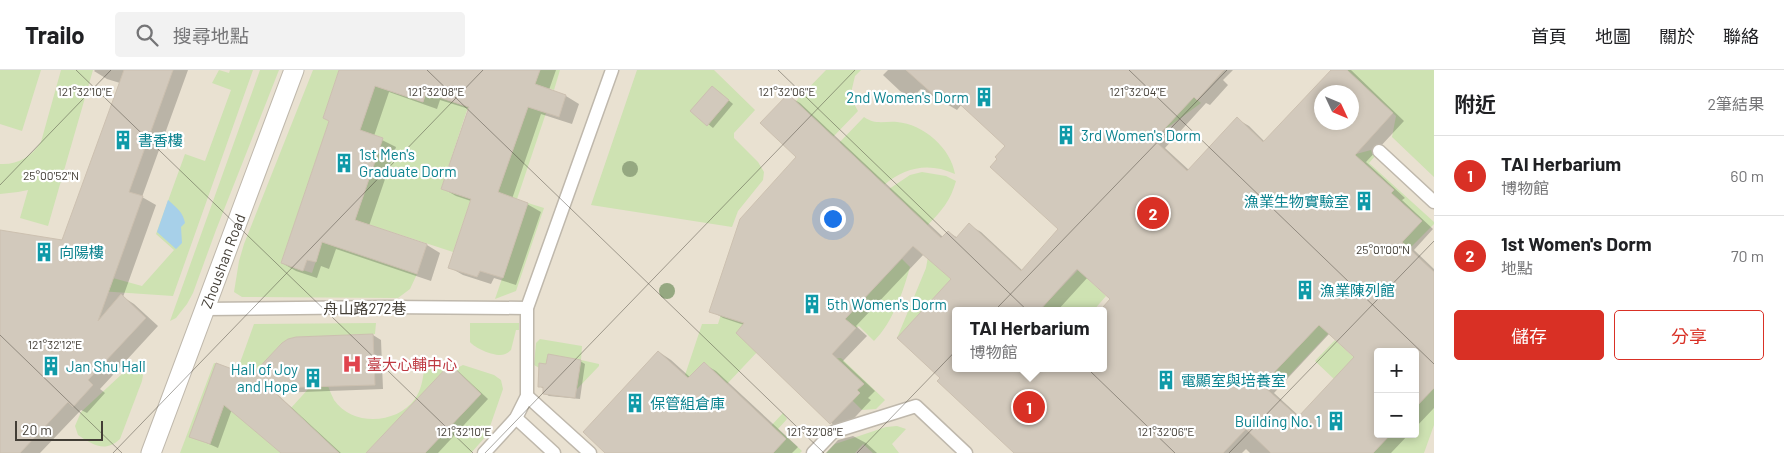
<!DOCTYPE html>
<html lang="zh-TW">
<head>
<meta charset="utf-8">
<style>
	:root { --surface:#fff; --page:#f2f2f2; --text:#202124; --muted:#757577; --line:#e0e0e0; --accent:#d93025 }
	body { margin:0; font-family:Barlow,"Noto Sans TC",sans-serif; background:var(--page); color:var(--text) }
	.controls { position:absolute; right:15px; bottom:15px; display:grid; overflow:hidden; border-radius:5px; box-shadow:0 2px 8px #0003 }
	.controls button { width:45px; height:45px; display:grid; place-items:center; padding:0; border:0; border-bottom:1px solid var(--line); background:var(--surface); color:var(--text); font:25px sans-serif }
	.compass { position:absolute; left:1314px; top:15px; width:45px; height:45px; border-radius:50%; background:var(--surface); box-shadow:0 2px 8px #0003; rotate:134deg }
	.scale { position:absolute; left:15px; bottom:12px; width:88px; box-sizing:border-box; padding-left:5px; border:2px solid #433e36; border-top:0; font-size:14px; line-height:18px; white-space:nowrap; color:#433e36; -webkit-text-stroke:4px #fff; paint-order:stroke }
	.you { position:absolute; left:832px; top:148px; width:18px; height:18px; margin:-12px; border:4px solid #fff; border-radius:50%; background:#1a73e8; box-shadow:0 0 0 8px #1a73e833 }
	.badge { display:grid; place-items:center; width:32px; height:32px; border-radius:50%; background:var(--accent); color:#fff; font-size:16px; font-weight:700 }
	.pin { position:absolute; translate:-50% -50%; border:2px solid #fff; box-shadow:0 1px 5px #0006 }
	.popup { position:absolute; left:952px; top:237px; width:155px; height:65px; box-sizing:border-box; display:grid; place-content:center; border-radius:5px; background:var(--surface); filter:drop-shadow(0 1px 4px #0005); font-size:16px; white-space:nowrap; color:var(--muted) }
	.popup b { font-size:19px; color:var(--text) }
	.popup::after { content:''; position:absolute; left:50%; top:100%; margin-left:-10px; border:10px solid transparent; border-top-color:var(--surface) }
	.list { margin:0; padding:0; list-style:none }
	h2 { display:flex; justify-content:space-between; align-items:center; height:65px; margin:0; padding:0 20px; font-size:21px }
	h2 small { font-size:16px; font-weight:400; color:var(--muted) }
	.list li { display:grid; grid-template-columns:32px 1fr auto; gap:15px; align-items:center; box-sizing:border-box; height:80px; padding:0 20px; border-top:1px solid var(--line) }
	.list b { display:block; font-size:19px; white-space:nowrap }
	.list p { margin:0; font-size:16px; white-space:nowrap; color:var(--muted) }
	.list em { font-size:16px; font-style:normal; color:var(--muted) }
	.actions { display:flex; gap:10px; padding:15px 20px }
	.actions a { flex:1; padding:11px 0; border:1px solid var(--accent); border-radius:5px; text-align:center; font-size:18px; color:var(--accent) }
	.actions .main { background:var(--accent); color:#fff }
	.icon { flex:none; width:28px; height:28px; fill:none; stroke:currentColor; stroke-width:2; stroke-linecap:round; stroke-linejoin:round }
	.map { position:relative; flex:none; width:1434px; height:383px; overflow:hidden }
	header { display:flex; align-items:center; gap:30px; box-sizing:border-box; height:70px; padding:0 25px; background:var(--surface); border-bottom:1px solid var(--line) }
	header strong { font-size:24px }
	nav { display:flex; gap:28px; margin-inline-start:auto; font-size:18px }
	.search { width:350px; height:45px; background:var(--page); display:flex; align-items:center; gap:12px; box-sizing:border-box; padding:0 18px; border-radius:5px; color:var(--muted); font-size:19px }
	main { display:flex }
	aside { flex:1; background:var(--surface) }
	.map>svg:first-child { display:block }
	.education { fill:#e9e1d1; fill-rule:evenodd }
	.green { fill:#cee2b2 }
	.water { fill:#a7d0e9 }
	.shadow { fill:#0003; fill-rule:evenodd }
	.building { fill:#d2c9bc; stroke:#ccc0b0; fill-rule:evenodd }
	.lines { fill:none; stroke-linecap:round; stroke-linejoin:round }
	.service-casing { stroke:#bfb8ac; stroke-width:15 }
	.pedestrian-casing { stroke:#bfb8ac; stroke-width:21 }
	.service { stroke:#fff; stroke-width:12 }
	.pedestrian { stroke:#fff; stroke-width:19 }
	.tree { fill:#95a881 }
	.ticks { fill:none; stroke:#433e36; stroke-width:1; stroke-opacity:0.45 }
	.labels { text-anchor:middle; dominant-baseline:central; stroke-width:4.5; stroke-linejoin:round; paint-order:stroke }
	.culture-label { font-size:15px; fill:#0d838f; stroke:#fff; text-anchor:start }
	.street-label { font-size:15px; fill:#433e36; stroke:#fff }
	.health-label { font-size:15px; fill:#be3a42; stroke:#fff; text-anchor:start }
	.ticks-label { font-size:12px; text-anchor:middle; fill:#433e36; stroke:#fff; stroke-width:4.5; stroke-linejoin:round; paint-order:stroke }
</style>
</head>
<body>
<header>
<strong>Trailo</strong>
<div class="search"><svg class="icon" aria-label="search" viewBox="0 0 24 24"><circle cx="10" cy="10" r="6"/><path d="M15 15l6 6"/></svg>搜尋地點</div>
<nav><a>首頁</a><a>地圖</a><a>關於</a><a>聯絡</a></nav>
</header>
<main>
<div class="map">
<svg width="1434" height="383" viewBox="0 0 1434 383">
	<rect width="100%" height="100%" fill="#f1ede6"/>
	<path class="education" d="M 0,0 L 1434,0 L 1434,383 L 0,383 ZM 1322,22 L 1352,22 L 1352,52 L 1322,52 ZM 955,241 L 1103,241 L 1103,298 L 955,298 ZM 1378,282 L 1415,282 L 1415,364 L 1378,364 Z"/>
	<g class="green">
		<polygon points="0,0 41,0 22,61 0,54"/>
		<path d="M 61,0 L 93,0 L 48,156 L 20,148 L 28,120 L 18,122 L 0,124 L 0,94 C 18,95 31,87 41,72 Z"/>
		<polygon points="219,0 229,3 230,0 253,0 173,226 99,221 102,205 142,216 174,180 156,164 185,84 205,91 231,20 212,13"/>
		<polygon points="260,0 279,0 216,160 193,223 187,234 176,248 170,251"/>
		<polygon points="313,0 339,0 323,48 329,51 281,193 312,203 322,172 417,204 410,219 398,228 242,227 234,222 239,191 244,174"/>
		<polygon points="540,0 560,0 554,20 535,14"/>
		<polygon points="637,0 714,0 755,40 734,63 734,68 758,92 764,102 763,110 738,141 732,157 591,135"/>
		<polygon points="826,0 861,0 855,6 850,27 858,41 833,67 768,60"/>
		<polygon points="1347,0 1434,0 1434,107 1392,67 1396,46"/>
		<polygon points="375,16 423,32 426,23 468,37 441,119 471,129 453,182 355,150 383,68 360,60"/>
		<polygon points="1194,27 1201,33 1167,58 1134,52 1051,142 1046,137 1040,143 1036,139 1043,131 1047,135 1049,133 1051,135 1134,45 1141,51 1151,41 1167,55"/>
		<polygon points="528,37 546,43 517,129 498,123"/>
		<path d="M 864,47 C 875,55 884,51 897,52 C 923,54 951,78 955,104 C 929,92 905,97 884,115 L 839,73 Z"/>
		<polygon points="1371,80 1376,85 1369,93 1434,152 1434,154 1393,195 1387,189 1422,151 1391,123 1344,96 1356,84"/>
		<path d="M 922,102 L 946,106 L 956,111 C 950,132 942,140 927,156 L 889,119 L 910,105 Z"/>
		<polygon points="528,133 544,138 516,221 495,229"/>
		<polygon points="749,155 775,263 727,314 704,292 613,383 685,305 702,254 718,254"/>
		<polygon points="929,181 933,193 951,209 897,268 926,198"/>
		<path d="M 902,189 L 910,197 C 903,222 893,252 874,271 L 859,256 L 856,258 L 845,249 Z"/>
		<polygon points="1078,200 1106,226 1093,241 1039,241"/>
		<polygon points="1384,204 1281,314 1271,306 1324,249"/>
		<polygon points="376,253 375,264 296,267 288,269 282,273 229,330 281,383 180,383 214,293 237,301 254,254"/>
		<path d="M 470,253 L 519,253 L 519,260 L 516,260 L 511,280 C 508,283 504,285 500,285 C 491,285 475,278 470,272 Z"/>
		<polygon points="540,269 582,276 581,290 599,294 599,296 577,319 534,295 536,273"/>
		<polygon points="1335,270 1373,305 1353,327 1315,291"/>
		<polygon points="841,288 885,330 876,339 862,340 852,330 857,320 863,314 826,289"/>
		<path d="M 450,294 L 366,383 L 339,383 L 291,338 L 310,317 L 328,316 C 330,321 332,326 334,330 C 353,357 397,354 415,329 C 421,320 423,310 424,299 Z"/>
		<polygon points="463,295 494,305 501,310 503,319 487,365 471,383 425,383 481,324 455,299"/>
		<path d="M 133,300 L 140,302 L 143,305 L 142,311 L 120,369 C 105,383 93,375 78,365 L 75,356 L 81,342 L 122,304 Z"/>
		<polygon points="1434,318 1434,355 1424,383 1373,383 1391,364 1415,364 1415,338"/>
		<polygon points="783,343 787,349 778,359 802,381 800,383 773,383 770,357"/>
		<polygon points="897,356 906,359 892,374 899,383 873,383 863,374 855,383 826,383 835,374 886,357"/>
	</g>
	<path class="water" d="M 168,130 C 177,138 183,142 185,153 L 181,157 L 182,173 L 176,179 L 157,162 Z"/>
	<g class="shadow">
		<polygon points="95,0 188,0 142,127 156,135 123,227 134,234 158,256 100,319 105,323 87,343 81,340 40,383 0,383 0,161 63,171 120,13 107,9 94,1"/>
		<polygon points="340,0 556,0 549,20 566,26 579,34 572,54 541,44 512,129 527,134 541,142 516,215 494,208 491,214 463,205 449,197 471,131 456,126 442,118 469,39 440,30 437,39 389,22 374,66 396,77 369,156 427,175 440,183 431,211 336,179 329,199 321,196 317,208 296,201 282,193 330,51"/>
		<path d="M 888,0 L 1233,0 L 1223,10 L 1228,15 L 1210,35 L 1206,33 L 1165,78 L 1190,101 L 1237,49 L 1249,56 L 1265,72 L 1333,0 L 1351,0 L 1404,51 L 1366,92 L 1405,128 L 1402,130 L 1433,159 L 1414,180 L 1434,199 L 1434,338 L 1415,358 L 1415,282 L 1378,282 L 1378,364 L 1409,364 L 1391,383 L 1250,383 L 1246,379 L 1242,383 L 1016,383 L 941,308 L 953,209 L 924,184 L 856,256 L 867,266 L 843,291 L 875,321 L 868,328 L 871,330 L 843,360 L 831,353 L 737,263 L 744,255 L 723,248 L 711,241 L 798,87 L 788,26 L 800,33 L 943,167 L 948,162 L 958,168 L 969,155 L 981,162 L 1023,201 L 1060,159 L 1007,75 L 962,34 L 957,40 L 945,33 L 936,25 L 934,27 L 921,19 L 912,28 L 900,21 L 883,5 ZM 1322,22 L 1352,22 L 1352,52 L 1322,52 ZM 1088,207 L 1112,229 L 1101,241 L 1103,241 L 1103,298 L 955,298 L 955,241 L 1057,241 ZM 1330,263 L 1356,287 L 1300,347 L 1274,323 Z"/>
		<polygon points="717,20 733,34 713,58 692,41"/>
		<polygon points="373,265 381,270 383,319 276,323 341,383 283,383 232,339 218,378 191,366 252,308"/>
		<polygon points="659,282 671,290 691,308 704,294 716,301 798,377 792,383 607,383"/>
		<polygon points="580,291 585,294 580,329 549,326 544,323 544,319 539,316"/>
		<polygon points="450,296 458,301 488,329 438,383 368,383"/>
		<polygon points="853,366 866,373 877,383 826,383 838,370"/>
	</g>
	<g class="building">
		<polygon points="124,0 173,0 129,122 143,126 98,251 121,224 146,248 88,310 93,315 73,337 68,332 20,383 0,383 0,160 62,170"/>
		<polygon points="339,0 540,0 535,14 566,25 559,47 528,37 498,122 528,133 503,208 480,201 477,207 448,198 471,129 441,119 469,37 426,23 423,32 375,16 360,60 383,68 355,150 427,174 417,204 322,172 316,192 307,190 303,201 281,193 329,51 323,48"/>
		<path d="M 906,0 L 1224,0 L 1197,30 L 1194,27 L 1154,70 L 1187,101 L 1237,47 L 1263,72 L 1331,0 L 1347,0 L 1393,43 L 1355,85 L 1394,120 L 1391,123 L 1422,151 L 1402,172 L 1434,202 L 1434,318 L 1415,338 L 1415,282 L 1378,282 L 1378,364 L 1391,364 L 1373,383 L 1271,383 L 1246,359 L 1223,383 L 1014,383 L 937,311 L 940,308 L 897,268 L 951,209 L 913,176 L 845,249 L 856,258 L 832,284 L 864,314 L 857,320 L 860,323 L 830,354 L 736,263 L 744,253 L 709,242 L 740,149 L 796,87 L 760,53 L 788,24 L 941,168 L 948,161 L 956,168 L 969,153 L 1021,201 L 1058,159 L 990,97 L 997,89 L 995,87 L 1005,76 L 951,26 L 944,34 ZM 1322,22 L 1352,22 L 1352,52 L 1322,52 ZM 1077,199 L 1110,229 L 1103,237 L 1103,298 L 955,298 L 955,241 L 1039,241 ZM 1319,255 L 1354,287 L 1298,347 L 1262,315 Z"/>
		<polygon points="712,16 729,30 707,56 690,41"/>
		<polygon points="373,264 375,315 270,318 339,383 281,383 224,335 210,374 189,367 216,293 251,306 282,273 288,269 296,267"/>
		<polygon points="658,281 688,308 704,292 786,369 773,383 605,383 583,362"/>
		<polygon points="548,284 581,290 575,328 543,324 543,317 538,317 539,293 546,294"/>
		<polygon points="450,294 481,324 425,383 366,383"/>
	</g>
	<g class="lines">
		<defs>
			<g id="service">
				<polyline points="1379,81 1434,132"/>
				<polyline points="204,239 386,237 527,238"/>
				<polyline points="527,326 590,383"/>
				<polyline points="516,348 554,383"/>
				<polyline points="484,383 516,348 527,326 527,238 612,0"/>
				<polyline points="813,383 833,362 916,336 966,383"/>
			</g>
			<g id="pedestrian">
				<path id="s1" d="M 151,383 L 294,0"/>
			</g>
		</defs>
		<use href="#service" class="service-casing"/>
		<use href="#pedestrian" class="pedestrian-casing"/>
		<use href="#service" class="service"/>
		<use href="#pedestrian" class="pedestrian"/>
	</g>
	<g class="tree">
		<circle cx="630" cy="99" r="8"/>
		<circle cx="667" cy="221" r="8"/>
	</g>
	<path class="ticks" d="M 76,0 L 473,383M 427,0 L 824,383M 778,0 L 1175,383M 1129,0 L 1434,294M 0,115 L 111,0M 0,265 L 122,383M 113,383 L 483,0M 485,383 L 855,0M 857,383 L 1227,0M 1229,383 L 1434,171"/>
	<defs>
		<symbol id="building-bare" viewBox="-9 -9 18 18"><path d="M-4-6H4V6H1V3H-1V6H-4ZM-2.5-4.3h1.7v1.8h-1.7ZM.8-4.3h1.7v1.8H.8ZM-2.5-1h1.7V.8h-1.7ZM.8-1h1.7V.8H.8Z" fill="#0f9aa8" stroke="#fff" stroke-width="2.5" paint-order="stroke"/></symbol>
		<symbol id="hospital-bare" viewBox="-9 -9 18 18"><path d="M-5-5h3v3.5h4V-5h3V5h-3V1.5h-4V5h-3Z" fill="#e0444e" stroke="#fff" stroke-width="2.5" paint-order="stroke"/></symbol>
	</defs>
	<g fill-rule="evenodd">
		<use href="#building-bare" x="970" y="13" width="28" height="28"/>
		<use href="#building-bare" x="1052" y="51" width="28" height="28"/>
		<use href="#building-bare" x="109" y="56" width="28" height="28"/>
		<use href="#building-bare" x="330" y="79" width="28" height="28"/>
		<use href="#building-bare" x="1350" y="117" width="28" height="28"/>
		<use href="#building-bare" x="30" y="168" width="28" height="28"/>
		<use href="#building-bare" x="1291" y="206" width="28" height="28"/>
		<use href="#building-bare" x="798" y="220" width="28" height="28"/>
		<use href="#hospital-bare" x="338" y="280" width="28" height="28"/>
		<use href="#building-bare" x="37" y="282" width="28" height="28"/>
		<use href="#building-bare" x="299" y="294" width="28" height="28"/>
		<use href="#building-bare" x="1152" y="296" width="28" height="28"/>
		<use href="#building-bare" x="621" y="319" width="28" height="28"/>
		<use href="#building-bare" x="1322" y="337" width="28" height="28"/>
	</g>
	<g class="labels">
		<g class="culture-label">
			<text x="969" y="27" text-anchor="end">2nd Women's Dorm</text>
			<text x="1081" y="65">3rd Women's Dorm</text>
			<text x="138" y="70">書香樓</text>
			<text x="359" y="84">1st Men's<tspan x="359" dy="17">Graduate Dorm</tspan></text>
			<text x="1349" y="131" text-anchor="end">漁業生物實驗室</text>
			<text x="59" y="182">向陽樓</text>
			<text x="1320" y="220">漁業陳列館</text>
			<text x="827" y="234">5th Women's Dorm</text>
			<text x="66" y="296">Jan Shu Hall</text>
			<text x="298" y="299" text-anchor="end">Hall of Joy<tspan x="298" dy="17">and Hope</tspan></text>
			<text x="1181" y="310">電顯室與培養室</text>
			<text x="650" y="333">保管組倉庫</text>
			<text x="1321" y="351" text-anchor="end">Building No. 1</text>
		</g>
		<g class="street-label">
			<text stroke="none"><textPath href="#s1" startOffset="205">Zhoushan Road</textPath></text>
			<text x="365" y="238">舟山路272巷</text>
		</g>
		<g class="health-label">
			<text x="367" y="294">臺大心輔中心</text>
		</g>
	</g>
	<g class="ticks-label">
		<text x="85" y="26">121°32'10"E</text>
		<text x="436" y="26">121°32'08"E</text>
		<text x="787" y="26">121°32'06"E</text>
		<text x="1138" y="26">121°32'04"E</text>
		<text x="51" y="110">25°00'52"N</text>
		<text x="1383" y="184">25°01'00"N</text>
		<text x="55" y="279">121°32'12"E</text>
		<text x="464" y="366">121°32'10"E</text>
		<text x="815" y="366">121°32'08"E</text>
		<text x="1166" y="366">121°32'06"E</text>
	</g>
</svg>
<div class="controls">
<button>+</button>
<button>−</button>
</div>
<svg class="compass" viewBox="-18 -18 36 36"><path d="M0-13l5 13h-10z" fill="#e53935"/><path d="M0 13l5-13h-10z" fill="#757577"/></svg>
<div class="scale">20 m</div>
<div class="you"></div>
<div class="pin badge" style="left:1029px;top:337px">1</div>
<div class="popup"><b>TAI Herbarium</b>博物館</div>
<div class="pin badge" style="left:1153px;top:143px">2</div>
</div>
<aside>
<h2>附近<small>2筆結果</small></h2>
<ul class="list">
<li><span class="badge">1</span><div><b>TAI Herbarium</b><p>博物館</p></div><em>60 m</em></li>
<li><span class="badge">2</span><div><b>1st Women's Dorm</b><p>地點</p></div><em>70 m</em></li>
</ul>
<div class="actions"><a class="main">儲存</a><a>分享</a></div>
</aside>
</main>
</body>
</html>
